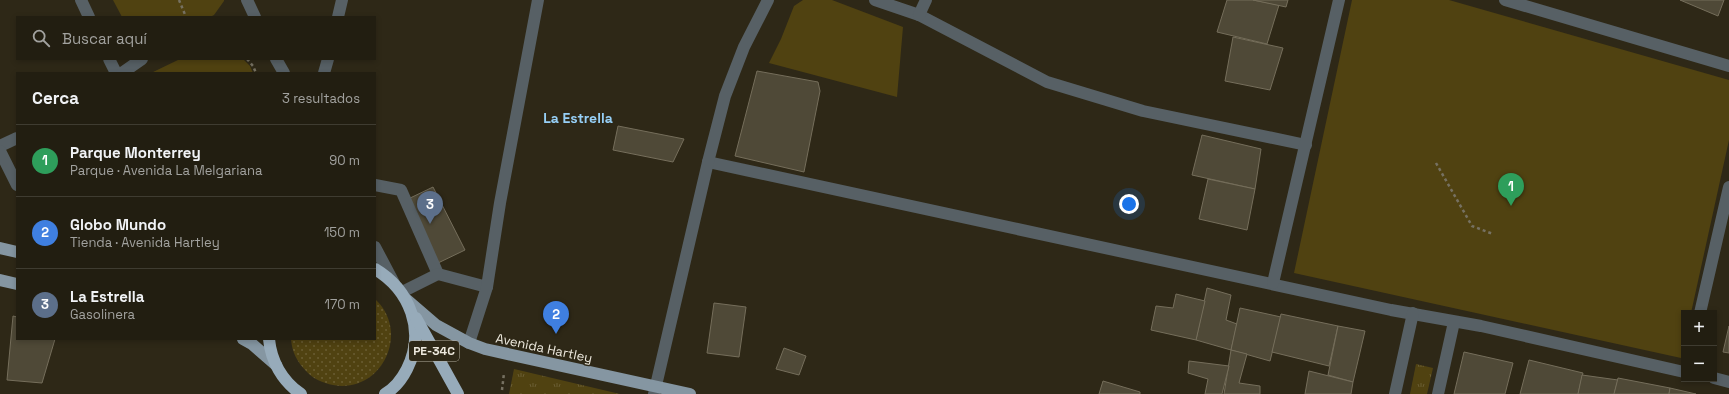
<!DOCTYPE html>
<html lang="es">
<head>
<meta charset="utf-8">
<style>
	:root { --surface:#221e11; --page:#2e2b1f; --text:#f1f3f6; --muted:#a2a29f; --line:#3f3c31; --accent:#71c1f5 }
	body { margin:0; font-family:"Space Grotesk",sans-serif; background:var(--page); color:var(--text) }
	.controls { position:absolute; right:12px; bottom:12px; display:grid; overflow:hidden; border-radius:0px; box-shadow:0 2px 6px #0003 }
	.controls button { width:36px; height:36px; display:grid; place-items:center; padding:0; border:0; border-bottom:1px solid var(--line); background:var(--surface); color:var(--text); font:20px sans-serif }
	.you { position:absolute; left:1129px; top:204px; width:14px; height:14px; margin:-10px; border:3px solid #fff; border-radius:50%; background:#1a73e8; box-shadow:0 0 0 6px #1a73e833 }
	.badge { display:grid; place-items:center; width:26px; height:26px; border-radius:50%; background:var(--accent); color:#fff; font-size:13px; font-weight:700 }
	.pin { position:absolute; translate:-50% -33px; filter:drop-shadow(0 1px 2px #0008) }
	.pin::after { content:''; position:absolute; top:21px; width:14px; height:12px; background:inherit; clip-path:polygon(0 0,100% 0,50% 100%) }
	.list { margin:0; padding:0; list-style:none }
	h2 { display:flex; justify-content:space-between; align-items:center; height:52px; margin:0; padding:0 16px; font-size:17px }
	h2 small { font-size:13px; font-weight:400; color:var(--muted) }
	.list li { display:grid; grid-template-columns:26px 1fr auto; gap:12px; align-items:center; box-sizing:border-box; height:72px; padding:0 16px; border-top:1px solid var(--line) }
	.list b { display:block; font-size:15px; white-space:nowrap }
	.list p { margin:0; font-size:13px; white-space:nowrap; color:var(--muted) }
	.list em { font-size:13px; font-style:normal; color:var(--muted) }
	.icon { flex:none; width:22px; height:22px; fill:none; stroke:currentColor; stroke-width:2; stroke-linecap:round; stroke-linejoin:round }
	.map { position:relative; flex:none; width:1729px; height:394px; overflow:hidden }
	.search { position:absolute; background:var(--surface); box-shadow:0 2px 6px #0003; left:16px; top:16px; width:360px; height:44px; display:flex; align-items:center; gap:10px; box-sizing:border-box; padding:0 14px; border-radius:0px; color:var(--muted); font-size:15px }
	.panel { position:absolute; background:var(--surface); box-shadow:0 2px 6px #0003; left:16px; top:72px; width:360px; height:268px; border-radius:0px }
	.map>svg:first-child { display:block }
	.grass { fill:url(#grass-tufts) }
	.park { fill:#504211 }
	.garden { fill:url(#garden-dots) }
	.building { fill:#4f4937; stroke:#756e5b }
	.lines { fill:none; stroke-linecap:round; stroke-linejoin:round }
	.path { stroke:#767162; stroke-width:2.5; stroke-dasharray:3 3; stroke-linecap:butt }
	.minor { stroke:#576065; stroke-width:12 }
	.major { stroke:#8596a2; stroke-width:12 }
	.highway { stroke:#97abba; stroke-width:12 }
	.labels { text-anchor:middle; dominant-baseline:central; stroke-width:3; stroke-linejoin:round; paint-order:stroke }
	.shield { fill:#2e2817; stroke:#b4afa2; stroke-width:1 }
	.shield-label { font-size:12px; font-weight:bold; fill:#ede9de }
	.street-label { font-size:13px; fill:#ede9de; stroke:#2e2817 }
	.neighbourhood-label { font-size:14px; font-weight:bold; fill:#96cff6; stroke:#2e2817 }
</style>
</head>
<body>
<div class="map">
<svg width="1729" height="394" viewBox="0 0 1729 394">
	<defs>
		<pattern id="grass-tufts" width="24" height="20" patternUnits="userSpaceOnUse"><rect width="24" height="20" fill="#504211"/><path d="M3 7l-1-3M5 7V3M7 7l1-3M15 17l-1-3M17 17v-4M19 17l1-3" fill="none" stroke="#6a5d33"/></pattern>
		<pattern id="garden-dots" width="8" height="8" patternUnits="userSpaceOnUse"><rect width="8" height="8" fill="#504211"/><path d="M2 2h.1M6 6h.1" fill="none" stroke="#6a5d33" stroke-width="1.8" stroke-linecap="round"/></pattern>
	</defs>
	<rect width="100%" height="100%" fill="#2e2817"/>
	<g class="grass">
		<polygon points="1416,364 1433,368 1427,394 1410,394"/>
		<polygon points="514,369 620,394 509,394"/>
	</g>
	<g class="park">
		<polygon points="113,0 224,0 224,1 214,15 210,17 122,17"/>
		<polygon points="803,0 832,0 903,27 897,97 769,63 781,39 794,6"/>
		<polygon points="1352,0 1449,0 1729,80 1729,140 1691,313 1684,313 1684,343 1681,358 1294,273"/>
		<polygon points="180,59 243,59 250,66 253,73 151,73"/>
	</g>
	<path class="garden" d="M 375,299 C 411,332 382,394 333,385 C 323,383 313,379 306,371 C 297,362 292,352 291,339 L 375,339 Z"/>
	<g class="building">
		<polygon points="1227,0 1253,0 1279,5 1267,44 1217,32"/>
		<polygon points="1253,0 1288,0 1286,7"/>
		<polygon points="1680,0 1724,0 1718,16"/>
		<polygon points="1233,37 1283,48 1270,90 1225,81"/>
		<polygon points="757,71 818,82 820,91 804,172 735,156"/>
		<polygon points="618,126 684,139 673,162 613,150"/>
		<polygon points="1202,135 1261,149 1255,189 1192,175"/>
		<polygon points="1208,179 1255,189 1247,230 1199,219"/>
		<polygon points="433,187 465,250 438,263 406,200"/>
		<polygon points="1207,288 1231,295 1226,320 1237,324 1231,350 1196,340"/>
		<polygon points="1176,294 1205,301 1196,340 1151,330 1156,306 1173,308"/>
		<polygon points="714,303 746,307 739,357 707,353"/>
		<polygon points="1240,308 1281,317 1270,361 1231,350"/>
		<polygon points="1281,314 1338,326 1329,366 1272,352"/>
		<polygon points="13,316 17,317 17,339 55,339 42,383 7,380"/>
		<polygon points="1338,326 1365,331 1353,382 1328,375"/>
		<polygon points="1729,326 1729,353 1723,352"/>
		<polygon points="784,348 806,356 799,375 776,369"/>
		<polygon points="1231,350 1247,354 1239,383 1260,386 1260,394 1224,394"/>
		<polygon points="1464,352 1513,363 1505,394 1454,394"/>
		<polygon points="1529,360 1583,373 1578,394 1520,394"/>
		<polygon points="1189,361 1229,366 1222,394 1205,394 1208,379 1188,373"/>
		<polygon points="1309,371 1353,382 1351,394 1305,394"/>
		<polygon points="1582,375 1618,380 1614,394 1578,394"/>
		<polygon points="1618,378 1670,388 1669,394 1614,394"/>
		<polygon points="1103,381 1140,392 1140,394 1099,394"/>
		<polygon points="1670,388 1696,394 1669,394"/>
	</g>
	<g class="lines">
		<g class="path">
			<polyline points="179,0 186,17"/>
			<polyline points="247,59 253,66 256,73"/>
			<polyline points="1436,163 1472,226 1493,234"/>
			<polyline points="502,390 504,373"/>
		</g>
		<g class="minor">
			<polyline points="81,0 89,17"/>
			<polyline points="247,0 255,17"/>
			<polyline points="875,0 919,15 1047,82 1143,111 1306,145"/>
			<polyline points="1505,0 1729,66"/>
			<polyline points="919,15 926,0"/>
			<polyline points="338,17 342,0"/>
			<polyline points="109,59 116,73"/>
			<polyline points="276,59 284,73"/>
			<polyline points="122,73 142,59"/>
			<polyline points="324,73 328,59"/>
			<polyline points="0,146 17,138"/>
			<polyline points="0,151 17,185"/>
			<polyline points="708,162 1391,310 1481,326 1684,372"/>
			<polyline points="375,185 401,190 438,274"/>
			<polyline points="375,247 394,283"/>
			<polyline points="1273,283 1339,0"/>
			<polyline points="402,292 438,274 487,287"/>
			<polyline points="1700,313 1729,187"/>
			<polyline points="469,343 487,287 500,203 538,0"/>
			<polyline points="1714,378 1729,382"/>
			<polyline points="654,394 708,162 725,96 744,47 768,0"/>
			<polyline points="1395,394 1413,313"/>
			<polyline points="1438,394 1454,322"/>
		</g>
		<g class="major">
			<polyline points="0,248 17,252"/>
			<polyline points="0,280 17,284"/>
			<polyline points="407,300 436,325 469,343 485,349 690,394"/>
			<polyline points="243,339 252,344 276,365"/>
		</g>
		<g class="highway">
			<path d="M 375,269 C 410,290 426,331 407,369 C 402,379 395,388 385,394"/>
			<polyline points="416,318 458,394"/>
			<path d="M 269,339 C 271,361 282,381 301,394"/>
		</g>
	</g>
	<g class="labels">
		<rect class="shield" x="409" y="341" width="50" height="20" rx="3"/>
		<g class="shield-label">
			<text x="434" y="351">PE-34C</text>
		</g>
		<g class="street-label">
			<text transform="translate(544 348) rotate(12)">Avenida Hartley</text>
		</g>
		<g class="neighbourhood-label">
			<text x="578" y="118">La Estrella</text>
		</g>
	</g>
</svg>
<div class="controls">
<button>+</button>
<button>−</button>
</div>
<div class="you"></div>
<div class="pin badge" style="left:1511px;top:206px;background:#2e9e5b">1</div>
<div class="pin badge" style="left:556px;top:334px;background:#3f7fe0">2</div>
<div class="pin badge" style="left:430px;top:224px;background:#5c6f8a">3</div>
<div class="search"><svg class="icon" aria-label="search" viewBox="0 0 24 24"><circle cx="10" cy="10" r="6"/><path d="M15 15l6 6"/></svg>Buscar aquí</div>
<section class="panel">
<h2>Cerca<small>3 resultados</small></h2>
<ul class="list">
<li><span class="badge" style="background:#2e9e5b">1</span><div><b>Parque Monterrey</b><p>Parque · Avenida La Melgariana</p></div><em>90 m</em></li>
<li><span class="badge" style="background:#3f7fe0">2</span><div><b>Globo Mundo</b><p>Tienda · Avenida Hartley</p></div><em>150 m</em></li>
<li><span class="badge" style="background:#5c6f8a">3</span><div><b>La Estrella</b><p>Gasolinera</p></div><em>170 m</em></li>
</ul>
</section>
</div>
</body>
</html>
